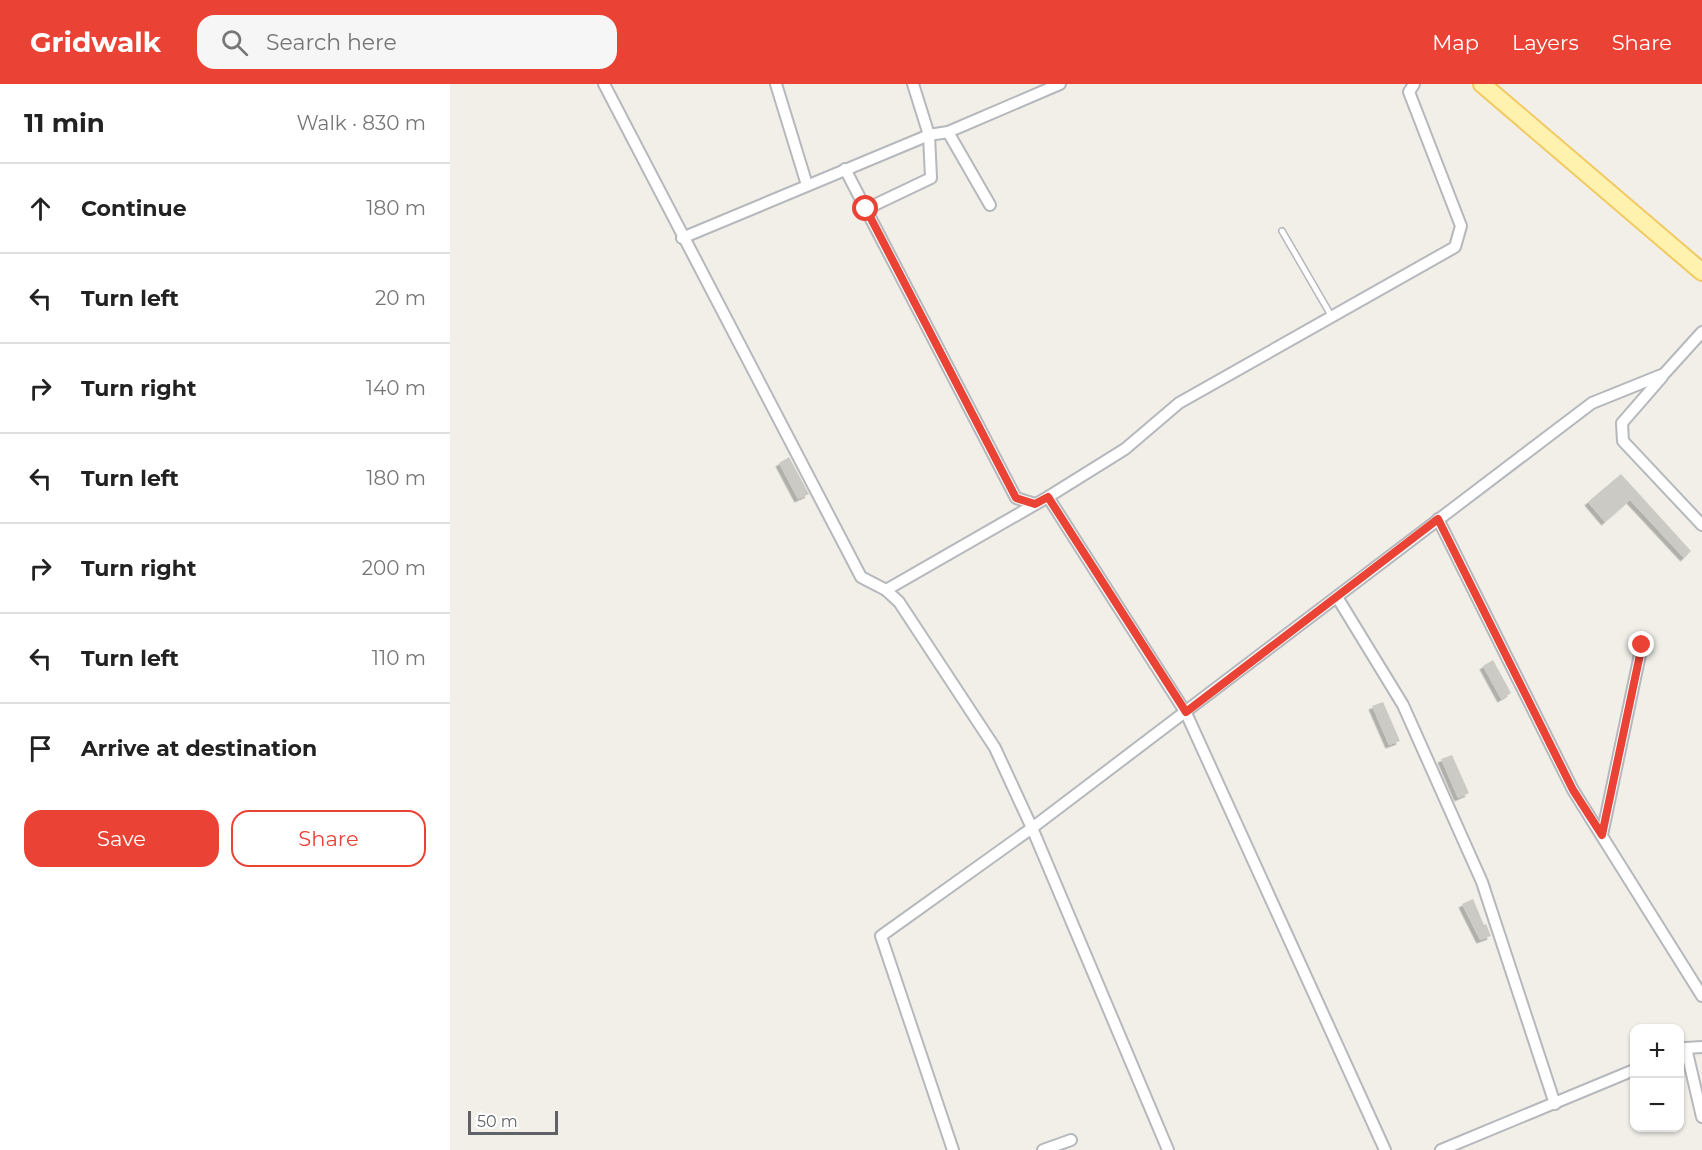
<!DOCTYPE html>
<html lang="en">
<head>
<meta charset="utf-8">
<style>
	:root { --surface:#fff; --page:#f6f6f6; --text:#222; --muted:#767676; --line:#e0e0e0; --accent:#ea4335 }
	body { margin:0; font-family:Montserrat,sans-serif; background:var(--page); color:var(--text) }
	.controls { position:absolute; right:18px; bottom:18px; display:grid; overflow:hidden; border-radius:12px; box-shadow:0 2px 4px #0004 }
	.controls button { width:54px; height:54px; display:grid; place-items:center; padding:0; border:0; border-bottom:2px solid var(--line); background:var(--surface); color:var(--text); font:30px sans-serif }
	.scale { position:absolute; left:18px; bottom:15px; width:90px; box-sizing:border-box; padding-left:6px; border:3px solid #5f6368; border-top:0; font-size:16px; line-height:21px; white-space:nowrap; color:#5f6368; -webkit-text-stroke:4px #fff; paint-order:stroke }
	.stop { position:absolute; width:18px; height:18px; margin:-14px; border:4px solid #ea4335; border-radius:50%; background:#fff }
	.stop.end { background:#ea4335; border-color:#fff; box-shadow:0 2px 6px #0008 }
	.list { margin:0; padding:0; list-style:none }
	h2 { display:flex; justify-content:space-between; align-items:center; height:78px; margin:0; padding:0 24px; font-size:26px }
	h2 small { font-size:20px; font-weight:400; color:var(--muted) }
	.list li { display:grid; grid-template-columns:39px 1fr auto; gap:18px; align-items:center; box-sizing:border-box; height:90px; padding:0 24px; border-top:2px solid var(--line) }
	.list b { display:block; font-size:22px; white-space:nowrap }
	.list em { font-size:20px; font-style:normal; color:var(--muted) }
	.actions { display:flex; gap:12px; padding:18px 24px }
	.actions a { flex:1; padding:14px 0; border:2px solid var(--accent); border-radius:18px; text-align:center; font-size:21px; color:var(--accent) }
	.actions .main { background:var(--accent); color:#fff }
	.icon { flex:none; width:33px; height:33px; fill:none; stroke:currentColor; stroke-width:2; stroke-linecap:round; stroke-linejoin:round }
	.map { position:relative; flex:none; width:1252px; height:1066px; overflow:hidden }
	header { display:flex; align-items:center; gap:36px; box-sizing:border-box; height:84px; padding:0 30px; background:var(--accent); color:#fff }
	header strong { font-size:28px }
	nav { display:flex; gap:33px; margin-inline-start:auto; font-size:21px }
	.search { width:420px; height:54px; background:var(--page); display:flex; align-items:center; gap:15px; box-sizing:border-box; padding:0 21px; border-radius:18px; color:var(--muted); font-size:22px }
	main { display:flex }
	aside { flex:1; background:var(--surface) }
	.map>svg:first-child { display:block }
	.building { fill:#cccac5; filter:url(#shadow) }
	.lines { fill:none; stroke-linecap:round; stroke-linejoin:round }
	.service-casing { stroke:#b5b8bc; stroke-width:8 }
	.minor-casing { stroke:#b5b8bc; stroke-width:14 }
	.primary-casing { stroke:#f2c960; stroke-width:20 }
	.service { stroke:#fff; stroke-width:5 }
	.minor { stroke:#fff; stroke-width:10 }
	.primary { stroke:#fff2af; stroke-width:16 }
	.route { stroke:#ea4335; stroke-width:8 }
</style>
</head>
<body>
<header>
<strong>Gridwalk</strong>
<div class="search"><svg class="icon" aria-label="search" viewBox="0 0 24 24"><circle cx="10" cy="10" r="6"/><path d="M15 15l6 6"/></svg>Search here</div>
<nav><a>Map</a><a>Layers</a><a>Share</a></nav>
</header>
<main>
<aside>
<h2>11 min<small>Walk · 830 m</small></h2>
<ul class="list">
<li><svg class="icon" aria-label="ahead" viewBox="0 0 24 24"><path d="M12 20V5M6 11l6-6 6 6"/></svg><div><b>Continue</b></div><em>180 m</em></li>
<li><svg class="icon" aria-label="left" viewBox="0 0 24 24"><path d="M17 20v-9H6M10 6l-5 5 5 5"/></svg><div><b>Turn left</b></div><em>20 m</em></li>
<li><svg class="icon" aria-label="right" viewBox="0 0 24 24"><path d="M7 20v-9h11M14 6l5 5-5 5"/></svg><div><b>Turn right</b></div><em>140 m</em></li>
<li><svg class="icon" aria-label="left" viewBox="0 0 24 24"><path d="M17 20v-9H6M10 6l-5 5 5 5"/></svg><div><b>Turn left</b></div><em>180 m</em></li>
<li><svg class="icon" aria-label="right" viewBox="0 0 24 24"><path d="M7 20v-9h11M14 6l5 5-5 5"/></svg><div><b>Turn right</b></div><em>200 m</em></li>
<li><svg class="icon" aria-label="left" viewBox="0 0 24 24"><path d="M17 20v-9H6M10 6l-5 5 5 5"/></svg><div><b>Turn left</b></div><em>110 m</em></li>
<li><svg class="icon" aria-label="arrive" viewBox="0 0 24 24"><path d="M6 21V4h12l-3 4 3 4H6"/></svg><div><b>Arrive at destination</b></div></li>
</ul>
<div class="actions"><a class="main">Save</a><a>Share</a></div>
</aside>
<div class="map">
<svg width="1252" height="1066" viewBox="0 0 1252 1066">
	<defs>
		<filter id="shadow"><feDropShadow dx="-3.5" dy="3.5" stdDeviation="0" flood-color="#0004"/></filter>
	</defs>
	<rect width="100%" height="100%" fill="#f1efe8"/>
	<g class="building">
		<polygon points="339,373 359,410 348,415 329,379"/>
		<polygon points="1171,390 1241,467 1234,474 1180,416 1155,438 1138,418"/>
		<polygon points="1043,576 1061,609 1051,615 1033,582"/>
		<polygon points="933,618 950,657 939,661 922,622"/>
		<polygon points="1002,671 1019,709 1008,714 991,675"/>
		<polygon points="1023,815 1034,841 1036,840 1041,852 1030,856 1012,820"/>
	</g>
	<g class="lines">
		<defs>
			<polyline id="service" points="832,147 882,233"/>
			<g id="minor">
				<polyline points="154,0 411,493 436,506 449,518 545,664 582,744 718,1066"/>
				<polyline points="326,0 357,101"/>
				<polyline points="498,48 540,121"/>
				<polyline points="395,85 566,414 585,420"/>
				<polyline points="416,125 481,94 479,51 463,0"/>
				<polyline points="232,154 479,51 498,48 610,0"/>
				<polyline points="1212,293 1172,339 1173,357 1252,441"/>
				<polyline points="598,413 736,629 935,1066"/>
				<polyline points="988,435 1123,706 1252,912"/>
				<polyline points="436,506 598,413 675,365 729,319 1005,163 1011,142 959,8 964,0"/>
				<polyline points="887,513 953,621 1032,798 1105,1020"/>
				<polyline points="1152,751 1192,561"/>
				<polyline points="1236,964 1252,1033"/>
				<polyline points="1230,967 1236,964 1252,963"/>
				<polyline points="503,1066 431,852 582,744 1142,319 1214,290 1252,248"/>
				<polyline points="593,1066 621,1056"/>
				<polyline points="991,1066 1184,986"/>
			</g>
			<polyline id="primary" points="1032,0 1252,188"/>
		</defs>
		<use href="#service" class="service-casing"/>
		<use href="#minor" class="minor-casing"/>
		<use href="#primary" class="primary-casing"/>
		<use href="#service" class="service"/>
		<use href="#minor" class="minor"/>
		<use href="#primary" class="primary"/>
	</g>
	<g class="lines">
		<polyline class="route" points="416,125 566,414 585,420 598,413 736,628 988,435 1123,706 1152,751 1192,561"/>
	</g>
</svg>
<div class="controls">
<button>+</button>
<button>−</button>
</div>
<div class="scale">50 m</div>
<div class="stop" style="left:416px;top:125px"></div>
<div class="stop end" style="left:1192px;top:561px"></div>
</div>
</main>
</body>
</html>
